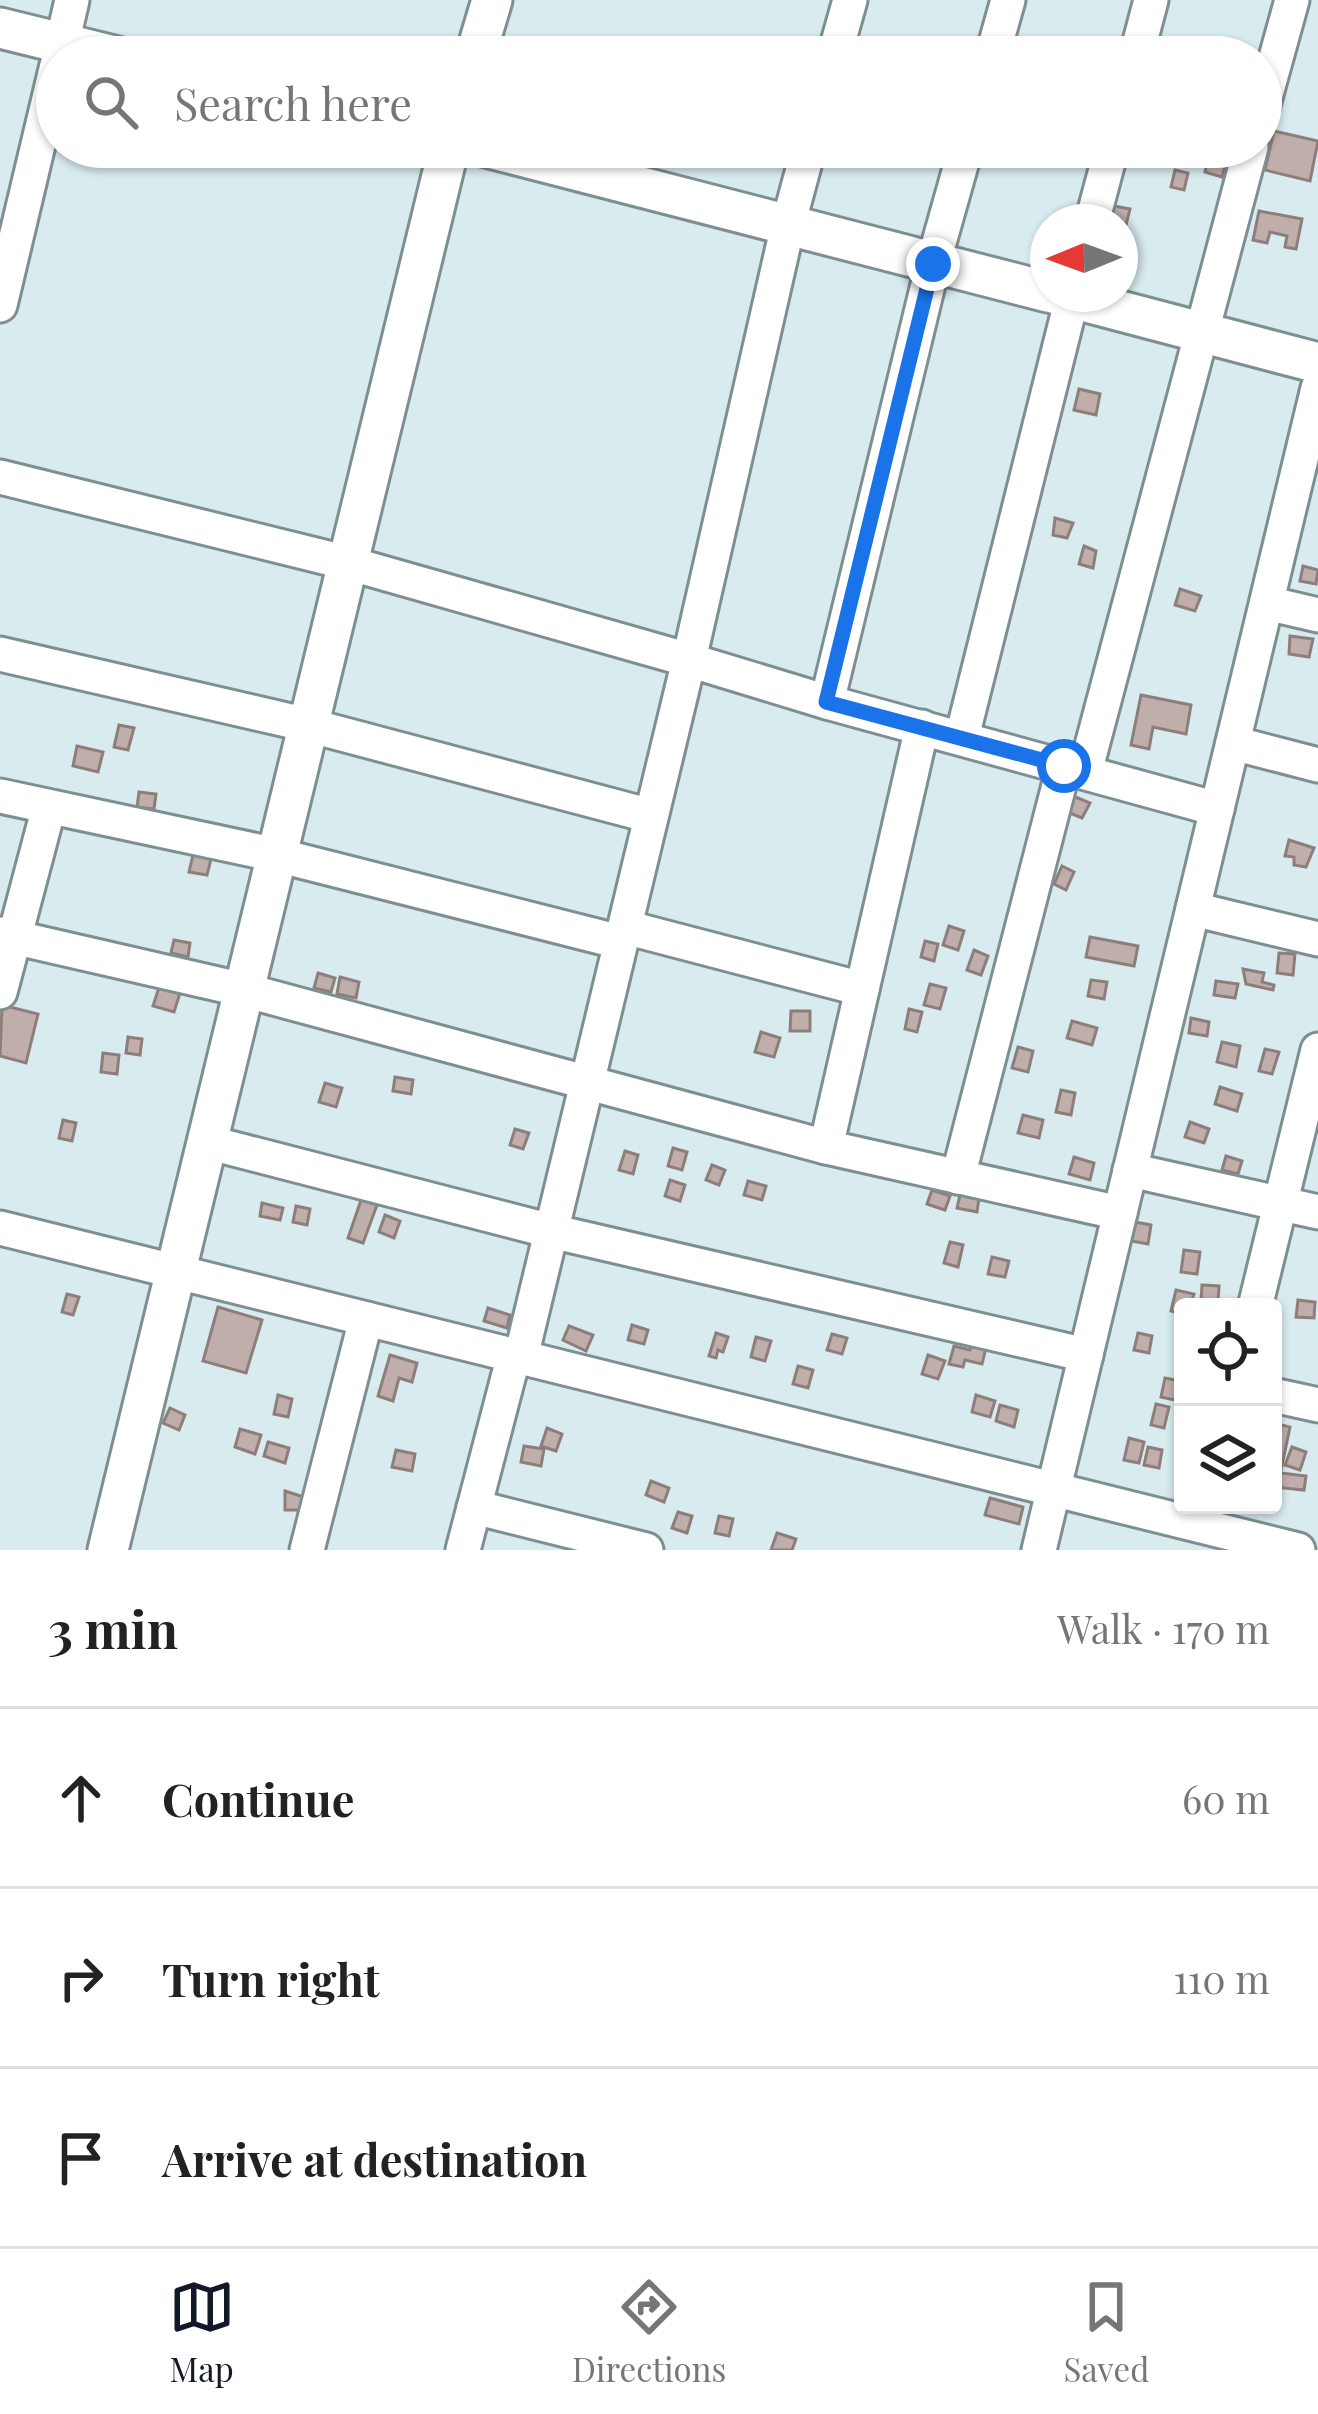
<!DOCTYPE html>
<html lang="en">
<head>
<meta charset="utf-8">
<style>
	:root { --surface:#fff; --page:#f6f6f6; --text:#222; --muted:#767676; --line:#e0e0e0; --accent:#111827 }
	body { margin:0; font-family:"Playfair Display",serif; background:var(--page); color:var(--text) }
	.controls { position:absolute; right:36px; bottom:36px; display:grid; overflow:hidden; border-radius:12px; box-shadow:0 3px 9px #0004 }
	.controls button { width:108px; height:108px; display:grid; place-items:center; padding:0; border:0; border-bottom:3px solid var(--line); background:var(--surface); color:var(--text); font:60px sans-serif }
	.compass { position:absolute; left:1030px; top:204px; width:108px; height:108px; border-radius:50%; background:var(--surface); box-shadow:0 3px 9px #0004; rotate:269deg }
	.stop { position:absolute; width:36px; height:36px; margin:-27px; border:9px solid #1a73e8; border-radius:50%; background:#fff }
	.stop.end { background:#1a73e8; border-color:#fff; box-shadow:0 3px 12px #0008 }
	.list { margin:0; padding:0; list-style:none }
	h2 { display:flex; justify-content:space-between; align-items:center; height:156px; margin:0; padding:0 48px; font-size:51px }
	h2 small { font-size:39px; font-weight:400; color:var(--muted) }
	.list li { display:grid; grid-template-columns:78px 1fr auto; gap:36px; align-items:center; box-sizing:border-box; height:180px; padding:0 48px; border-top:3px solid var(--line) }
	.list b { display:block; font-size:45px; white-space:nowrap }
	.list em { font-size:39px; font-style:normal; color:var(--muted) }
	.icon { flex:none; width:66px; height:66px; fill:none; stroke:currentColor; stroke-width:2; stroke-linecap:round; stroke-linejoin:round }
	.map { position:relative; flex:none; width:1318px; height:1550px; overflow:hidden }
	.search { position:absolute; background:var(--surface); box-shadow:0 3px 9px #0004; left:36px; right:36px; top:36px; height:132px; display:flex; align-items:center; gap:30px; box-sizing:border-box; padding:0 42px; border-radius:66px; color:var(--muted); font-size:45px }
	.sheet { height:696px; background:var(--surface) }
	nav { display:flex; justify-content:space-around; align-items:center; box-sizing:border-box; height:168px; border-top:3px solid var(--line); background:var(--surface); font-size:33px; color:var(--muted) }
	nav a { display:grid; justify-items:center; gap:6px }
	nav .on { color:var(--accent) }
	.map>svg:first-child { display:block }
	.building { fill:#c0aeab; stroke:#8e7e7b; stroke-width:3 }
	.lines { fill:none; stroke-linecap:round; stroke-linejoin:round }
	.minor-casing { stroke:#7e8f92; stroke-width:39 }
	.tertiary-casing { stroke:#7e8f92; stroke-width:45 }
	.minor { stroke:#fff; stroke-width:33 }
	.tertiary { stroke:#fff; stroke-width:39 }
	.route { stroke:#1a73e8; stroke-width:15 }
</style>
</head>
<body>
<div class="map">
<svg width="1318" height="1550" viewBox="0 0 1318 1550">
	<rect width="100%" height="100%" fill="#d8ebee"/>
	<g class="building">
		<polygon points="1274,131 1318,141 1310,181 1265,170"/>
		<polygon points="1210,152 1227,156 1222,177 1205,172"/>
		<polygon points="1175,170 1188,173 1184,190 1171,187"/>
		<polygon points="1114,206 1130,209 1126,225 1111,222"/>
		<polygon points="1259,211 1302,219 1296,249 1285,247 1287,236 1270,232 1267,243 1253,240"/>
		<polygon points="1079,389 1100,394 1096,415 1074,410"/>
		<polygon points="1055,518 1073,523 1067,538 1053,535"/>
		<polygon points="1084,546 1096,551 1093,568 1079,564"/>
		<polygon points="1303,566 1318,570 1316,584 1300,581"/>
		<polygon points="1180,589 1201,596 1195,611 1175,605"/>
		<polygon points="1290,636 1313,639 1309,657 1289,654"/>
		<polygon points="1141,695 1191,705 1186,734 1153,727 1149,749 1131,745"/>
		<polygon points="119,725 134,728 128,750 114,747"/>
		<polygon points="77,746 103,752 98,772 73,766"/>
		<polygon points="139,792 156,794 154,809 137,807"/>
		<polygon points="1073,796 1090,803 1082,818 1070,813"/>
		<polygon points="1289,840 1314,848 1306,867 1294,865 1294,857 1285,856"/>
		<polygon points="193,855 211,859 207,875 189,872"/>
		<polygon points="1062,866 1074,872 1066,890 1054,884"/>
		<polygon points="949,926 964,931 958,950 943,945"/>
		<polygon points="1090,937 1138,946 1134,966 1086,957"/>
		<polygon points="174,940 190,943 188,957 171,953"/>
		<polygon points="925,941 938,944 934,961 921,957"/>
		<polygon points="974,950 988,956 981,975 967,970"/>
		<polygon points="1279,953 1295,954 1293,975 1277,973"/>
		<polygon points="1243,969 1264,973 1262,982 1274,985 1273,990 1246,984"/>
		<polygon points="318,973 335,978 331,992 314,988"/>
		<polygon points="340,977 359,982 356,998 337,994"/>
		<polygon points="1091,980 1107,982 1104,999 1088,996"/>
		<polygon points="1216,981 1238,984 1235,998 1214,995"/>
		<polygon points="160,984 181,990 174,1012 153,1006"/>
		<polygon points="930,984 946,988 940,1009 924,1005"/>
		<polygon points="2,1005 38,1014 26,1063 0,1056"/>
		<polygon points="909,1009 922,1012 917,1032 905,1029"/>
		<polygon points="791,1011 810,1011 810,1031 790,1031"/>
		<polygon points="1191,1018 1209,1022 1207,1036 1189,1033"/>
		<polygon points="1072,1021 1097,1028 1092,1045 1067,1038"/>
		<polygon points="761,1032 780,1038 774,1057 755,1052"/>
		<polygon points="128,1037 142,1039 140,1055 126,1053"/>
		<polygon points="1222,1042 1240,1046 1236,1067 1217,1062"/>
		<polygon points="1018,1047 1033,1051 1028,1072 1012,1068"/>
		<polygon points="1265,1049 1279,1052 1272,1074 1259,1071"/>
		<polygon points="103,1053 119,1055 117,1074 101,1072"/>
		<polygon points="395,1077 413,1080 411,1094 393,1091"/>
		<polygon points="325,1083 342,1088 336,1107 319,1102"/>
		<polygon points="1220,1087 1242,1094 1237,1111 1215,1104"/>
		<polygon points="1061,1090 1075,1093 1071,1115 1056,1112"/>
		<polygon points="1023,1115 1043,1120 1039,1138 1018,1133"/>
		<polygon points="63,1120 76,1123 72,1141 59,1138"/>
		<polygon points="1190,1122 1209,1129 1204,1143 1185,1137"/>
		<polygon points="515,1129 529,1133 523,1149 510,1145"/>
		<polygon points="673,1148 687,1152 682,1170 668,1166"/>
		<polygon points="625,1151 638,1155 633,1174 619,1170"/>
		<polygon points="1226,1156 1242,1161 1238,1174 1222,1170"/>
		<polygon points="1074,1157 1094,1163 1090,1180 1069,1174"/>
		<polygon points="712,1165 725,1170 719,1185 706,1180"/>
		<polygon points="670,1180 685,1185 680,1201 665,1196"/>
		<polygon points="748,1181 766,1186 762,1200 744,1195"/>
		<polygon points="932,1190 950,1196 945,1210 927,1204"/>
		<polygon points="960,1195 979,1198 977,1212 957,1208"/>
		<polygon points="361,1200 377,1205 363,1243 348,1238"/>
		<polygon points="262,1203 283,1208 280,1220 260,1216"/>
		<polygon points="296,1206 310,1209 307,1225 293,1222"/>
		<polygon points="385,1215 400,1221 394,1238 379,1232"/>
		<polygon points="1135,1222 1151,1225 1148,1244 1132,1241"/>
		<polygon points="950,1242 963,1245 958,1267 944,1263"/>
		<polygon points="1184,1250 1200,1252 1197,1274 1181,1272"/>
		<polygon points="992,1257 1009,1261 1005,1277 988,1274"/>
		<polygon points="1202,1285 1219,1286 1218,1302 1201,1301"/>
		<polygon points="1176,1290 1194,1294 1190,1307 1183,1307 1183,1314 1171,1311"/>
		<polygon points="67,1294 79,1297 73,1315 62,1312"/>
		<polygon points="1298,1300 1315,1302 1314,1318 1296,1317"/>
		<polygon points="218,1307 262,1320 246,1373 203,1361"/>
		<polygon points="488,1308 510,1315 507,1328 484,1321"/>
		<polygon points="632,1325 648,1330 644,1344 628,1340"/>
		<polygon points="569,1326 593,1335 586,1351 563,1340"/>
		<polygon points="716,1333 728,1337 723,1352 718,1350 716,1358 709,1356"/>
		<polygon points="1138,1333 1152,1336 1149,1353 1134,1350"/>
		<polygon points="832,1334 847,1338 842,1354 827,1350"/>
		<polygon points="756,1337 771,1341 765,1361 751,1357"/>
		<polygon points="971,1345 986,1348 982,1364 965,1360 963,1367 949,1364 954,1346 970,1350"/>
		<polygon points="390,1355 417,1363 412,1382 399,1378 393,1401 378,1396"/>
		<polygon points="928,1355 945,1361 938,1379 922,1374"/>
		<polygon points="798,1366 813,1370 808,1388 793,1384"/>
		<polygon points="1165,1378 1180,1381 1175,1400 1161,1397"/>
		<polygon points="278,1395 292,1399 288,1417 274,1414"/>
		<polygon points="976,1395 995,1401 990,1417 972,1412"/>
		<polygon points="1156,1404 1169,1407 1164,1428 1151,1425"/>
		<polygon points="1000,1405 1018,1410 1014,1427 996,1421"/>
		<polygon points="170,1408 185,1415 179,1430 163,1423"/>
		<polygon points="1273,1423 1290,1427 1281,1470 1273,1468"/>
		<polygon points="547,1428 562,1434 556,1451 541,1446"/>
		<polygon points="240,1429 261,1435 255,1454 235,1447"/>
		<polygon points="1129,1438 1144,1442 1139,1463 1124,1460"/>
		<polygon points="268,1442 289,1448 285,1463 264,1456"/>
		<polygon points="524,1446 544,1449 541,1466 521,1462"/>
		<polygon points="1148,1447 1162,1450 1159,1468 1144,1465"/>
		<polygon points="1292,1447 1306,1452 1300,1470 1285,1465"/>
		<polygon points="396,1450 415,1454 412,1471 392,1467"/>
		<polygon points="1273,1472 1306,1476 1304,1490 1273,1487"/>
		<polygon points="651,1481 669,1488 664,1502 646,1495"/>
		<polygon points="285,1491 304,1497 300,1510 285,1510"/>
		<polygon points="990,1498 1023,1507 1019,1524 985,1515"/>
		<polygon points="678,1512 692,1516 687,1533 672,1528"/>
		<polygon points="719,1516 733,1519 729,1536 715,1533"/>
		<polygon points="777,1533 796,1539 792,1550 771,1550"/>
	</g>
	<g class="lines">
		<defs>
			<g id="minor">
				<polyline points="59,57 72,0"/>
				<polyline points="834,57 850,0"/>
				<polyline points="992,57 1008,0"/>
				<polyline points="1136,57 1151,0"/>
				<polyline points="1261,112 1292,0"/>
				<polyline points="1092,222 1112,147"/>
				<polyline points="0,305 57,65"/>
				<polyline points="0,477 348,563 689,660 827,702 1217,809"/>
				<polyline points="1267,603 1318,615"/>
				<polyline points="0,654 308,725 651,816"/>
				<polyline points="827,702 933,264 966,147"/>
				<polyline points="962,737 1073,294"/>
				<polyline points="1233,743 1318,765"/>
				<polyline points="1085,772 1251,147"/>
				<polyline points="0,796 277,855 620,942"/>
				<polyline points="1193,909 1318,939"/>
				<polyline points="625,927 862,989"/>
				<polyline points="0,934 244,990 826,1147 1120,1213"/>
				<polyline points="0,992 49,807"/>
				<polyline points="207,1142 551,1231 1086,1355"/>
				<polyline points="826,1147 922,727"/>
				<polyline points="1130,1170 1318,1212"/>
				<polyline points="958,1177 1064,766"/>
				<polyline points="0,1228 1298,1550"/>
				<polyline points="1255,1307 1318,1050"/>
				<polyline points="521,1357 689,660 788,225 809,147"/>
				<polyline points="1273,1395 1318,1405"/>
				<polyline points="474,1507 646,1550"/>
				<polyline points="307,1550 366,1319"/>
				<polyline points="463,1550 514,1355"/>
				<polyline points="1039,1550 1318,388"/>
			</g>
			<g id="tertiary">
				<polyline points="0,28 118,57"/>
				<polyline points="475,57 492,0"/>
				<polyline points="486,147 1048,292"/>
				<polyline points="1056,294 1318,363"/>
				<polyline points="108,1550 449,147"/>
			</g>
		</defs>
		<use href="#minor" class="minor-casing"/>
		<use href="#tertiary" class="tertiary-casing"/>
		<use href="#minor" class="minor"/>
		<use href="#tertiary" class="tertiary"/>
	</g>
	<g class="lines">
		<polyline class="route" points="933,264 826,702 1064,766"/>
	</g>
</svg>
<div class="controls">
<button><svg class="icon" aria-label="locate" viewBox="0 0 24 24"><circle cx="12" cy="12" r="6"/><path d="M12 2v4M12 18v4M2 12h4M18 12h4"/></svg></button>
<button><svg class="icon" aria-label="layers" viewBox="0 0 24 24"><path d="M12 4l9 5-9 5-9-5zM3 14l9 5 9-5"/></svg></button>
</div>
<svg class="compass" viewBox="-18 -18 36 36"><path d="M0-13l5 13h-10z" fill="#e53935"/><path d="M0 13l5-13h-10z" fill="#767676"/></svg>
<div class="stop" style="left:1064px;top:766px"></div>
<div class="stop end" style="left:933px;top:264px"></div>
<div class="search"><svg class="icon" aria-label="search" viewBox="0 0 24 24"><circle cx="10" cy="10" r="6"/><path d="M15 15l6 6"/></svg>Search here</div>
</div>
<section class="sheet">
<h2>3 min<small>Walk · 170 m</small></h2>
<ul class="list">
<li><svg class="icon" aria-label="ahead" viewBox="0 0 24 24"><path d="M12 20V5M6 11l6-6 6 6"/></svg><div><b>Continue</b></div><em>60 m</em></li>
<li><svg class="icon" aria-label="right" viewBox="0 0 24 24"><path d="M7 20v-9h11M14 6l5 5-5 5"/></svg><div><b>Turn right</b></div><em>110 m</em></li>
<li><svg class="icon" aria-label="arrive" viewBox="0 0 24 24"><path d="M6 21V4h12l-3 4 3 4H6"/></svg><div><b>Arrive at destination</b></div></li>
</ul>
</section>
<nav>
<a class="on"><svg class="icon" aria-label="map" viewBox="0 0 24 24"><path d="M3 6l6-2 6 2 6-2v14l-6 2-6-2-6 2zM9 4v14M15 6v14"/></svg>Map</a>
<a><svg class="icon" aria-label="directions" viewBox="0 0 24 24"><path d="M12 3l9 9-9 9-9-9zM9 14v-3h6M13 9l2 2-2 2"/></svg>Directions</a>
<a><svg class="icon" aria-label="saved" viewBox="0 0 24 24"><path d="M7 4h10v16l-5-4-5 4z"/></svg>Saved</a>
</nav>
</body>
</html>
